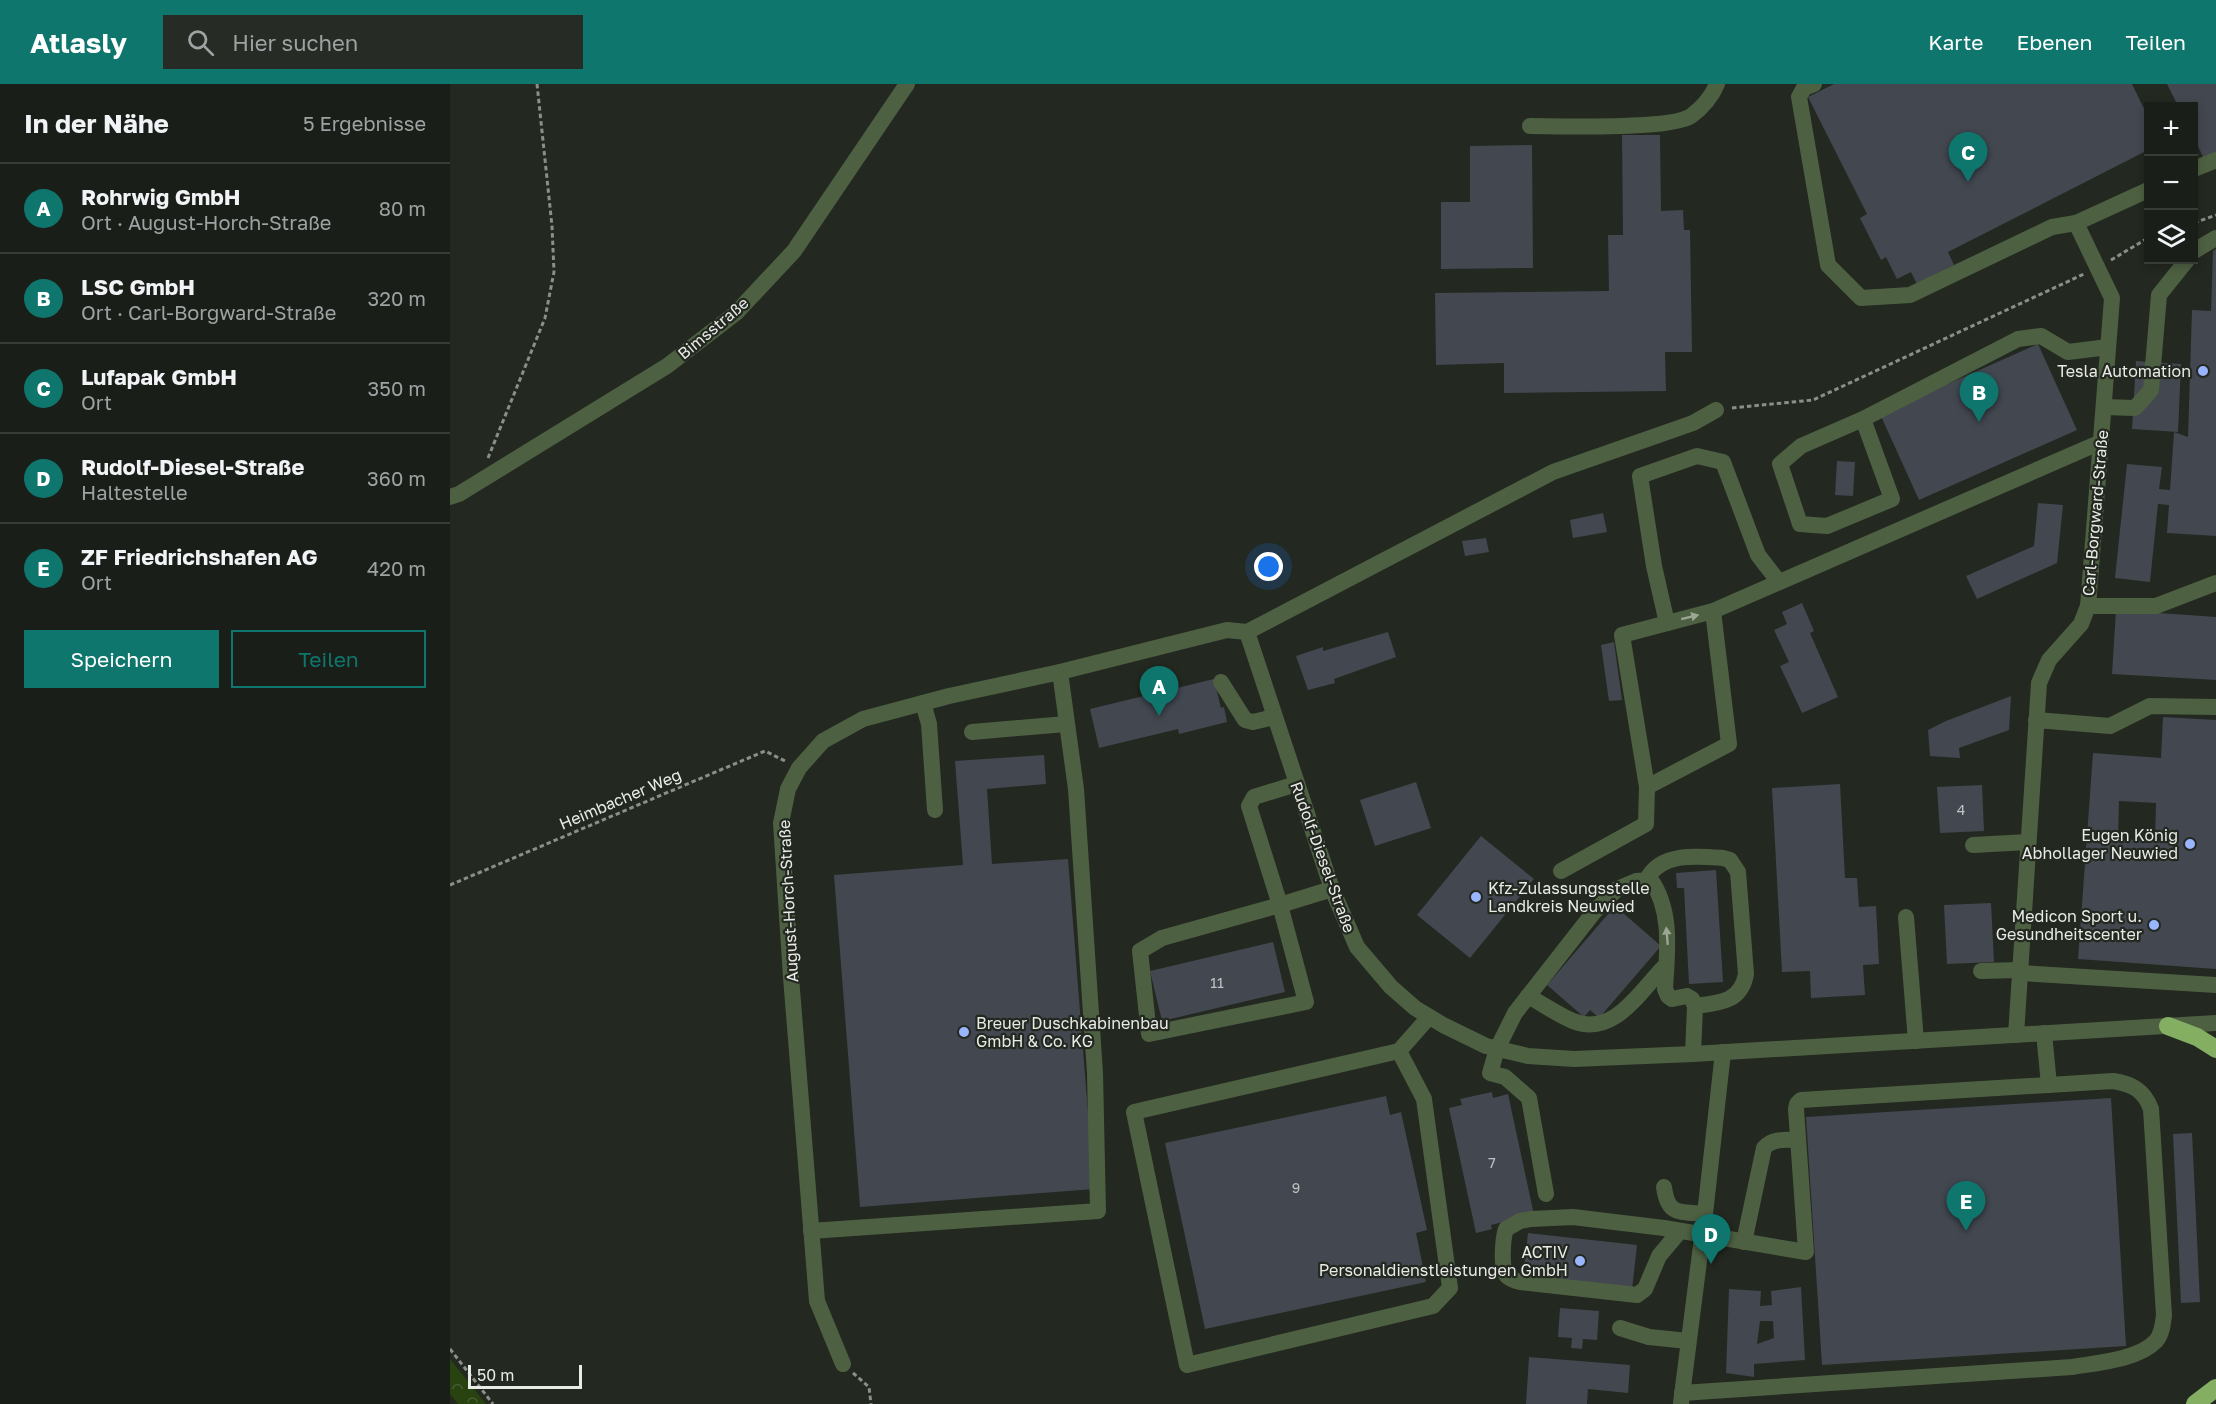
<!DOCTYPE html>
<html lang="de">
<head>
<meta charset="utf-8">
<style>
	:root { --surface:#1a1e18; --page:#272b25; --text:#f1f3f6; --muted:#9fa2a2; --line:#383c37; --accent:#0f766e }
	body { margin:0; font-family:"Golos Text",sans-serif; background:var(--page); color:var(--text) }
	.controls { position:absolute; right:18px; top:18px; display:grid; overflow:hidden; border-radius:0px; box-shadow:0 3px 9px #0003 }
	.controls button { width:54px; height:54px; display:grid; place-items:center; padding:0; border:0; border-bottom:2px solid var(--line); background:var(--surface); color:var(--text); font:30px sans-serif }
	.scale { position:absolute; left:18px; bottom:15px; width:114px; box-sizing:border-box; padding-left:6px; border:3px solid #e8ebe6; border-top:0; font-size:16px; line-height:21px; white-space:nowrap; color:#e8ebe6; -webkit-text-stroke:4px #232820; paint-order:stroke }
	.you { position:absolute; left:819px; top:483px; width:21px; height:21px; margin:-15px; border:4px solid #fff; border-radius:50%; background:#1a73e8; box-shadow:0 0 0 9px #1a73e833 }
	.badge { display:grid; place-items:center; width:39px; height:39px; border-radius:50%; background:var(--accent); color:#fff; font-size:20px; font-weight:700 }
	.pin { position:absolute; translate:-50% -50px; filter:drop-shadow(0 2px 3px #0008) }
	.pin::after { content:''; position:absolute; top:32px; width:21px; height:18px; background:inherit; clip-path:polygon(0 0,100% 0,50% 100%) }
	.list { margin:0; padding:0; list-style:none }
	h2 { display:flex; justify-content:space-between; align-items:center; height:78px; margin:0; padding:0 24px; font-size:26px }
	h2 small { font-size:20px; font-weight:400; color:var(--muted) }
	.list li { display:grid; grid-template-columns:39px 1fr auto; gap:18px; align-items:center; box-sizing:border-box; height:90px; padding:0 24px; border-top:2px solid var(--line) }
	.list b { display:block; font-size:22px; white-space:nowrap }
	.list p { margin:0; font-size:20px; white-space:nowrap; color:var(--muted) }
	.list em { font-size:20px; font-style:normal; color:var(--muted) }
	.actions { display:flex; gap:12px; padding:18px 24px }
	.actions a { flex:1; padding:14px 0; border:2px solid var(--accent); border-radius:0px; text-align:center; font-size:21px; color:var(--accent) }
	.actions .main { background:var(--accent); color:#fff }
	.icon { flex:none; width:33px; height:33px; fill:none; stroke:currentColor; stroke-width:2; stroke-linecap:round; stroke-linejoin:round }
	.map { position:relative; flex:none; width:1766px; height:1320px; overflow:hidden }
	header { display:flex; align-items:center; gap:36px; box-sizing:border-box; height:84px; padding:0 30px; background:var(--accent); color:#fff }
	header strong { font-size:28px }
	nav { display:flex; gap:33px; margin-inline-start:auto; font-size:21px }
	.search { width:420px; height:54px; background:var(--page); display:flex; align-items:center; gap:15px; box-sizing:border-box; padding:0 21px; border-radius:0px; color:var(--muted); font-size:22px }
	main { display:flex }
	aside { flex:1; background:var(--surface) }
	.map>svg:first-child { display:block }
	.forest { fill:url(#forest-crowns) }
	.building { fill:#434750; fill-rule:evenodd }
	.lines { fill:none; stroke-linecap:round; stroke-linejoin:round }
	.path { stroke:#8b8f88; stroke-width:3; stroke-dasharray:4.5 3; stroke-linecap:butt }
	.minor { stroke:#4e6042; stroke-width:16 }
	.highway { stroke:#84af63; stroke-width:18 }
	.oneway { fill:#9ba694 }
	.poi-dot { fill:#99b5fd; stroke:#232820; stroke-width:2 }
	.labels { text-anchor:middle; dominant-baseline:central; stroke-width:4.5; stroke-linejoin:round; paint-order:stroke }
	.number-label { font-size:14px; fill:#bfc2c0 }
	.street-label { font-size:16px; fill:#e8ebe6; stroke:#232820 }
	.poi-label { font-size:16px; fill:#e8ebe6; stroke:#232820; text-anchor:end }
</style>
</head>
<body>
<header>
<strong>Atlasly</strong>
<div class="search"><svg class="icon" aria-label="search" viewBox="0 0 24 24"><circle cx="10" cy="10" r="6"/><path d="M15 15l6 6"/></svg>Hier suchen</div>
<nav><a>Karte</a><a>Ebenen</a><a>Teilen</a></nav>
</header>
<main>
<aside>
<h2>In der Nähe<small>5 Ergebnisse</small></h2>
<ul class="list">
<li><span class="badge">A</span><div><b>Rohrwig GmbH</b><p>Ort · August-Horch-Straße</p></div><em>80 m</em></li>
<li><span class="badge">B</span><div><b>LSC GmbH</b><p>Ort · Carl-Borgward-Straße</p></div><em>320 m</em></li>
<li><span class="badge">C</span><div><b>Lufapak GmbH</b><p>Ort</p></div><em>350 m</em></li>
<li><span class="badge">D</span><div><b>Rudolf-Diesel-Straße</b><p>Haltestelle</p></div><em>360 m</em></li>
<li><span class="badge">E</span><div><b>ZF Friedrichshafen AG</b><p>Ort</p></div><em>420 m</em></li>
</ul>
<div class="actions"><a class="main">Speichern</a><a>Teilen</a></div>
</aside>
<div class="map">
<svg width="1766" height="1320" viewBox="0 0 1766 1320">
	<defs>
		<pattern id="forest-crowns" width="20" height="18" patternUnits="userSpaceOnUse" patternTransform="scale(1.5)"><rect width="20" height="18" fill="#284210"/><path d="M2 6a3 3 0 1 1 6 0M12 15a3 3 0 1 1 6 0" fill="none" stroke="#475d33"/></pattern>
	</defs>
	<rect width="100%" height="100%" fill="#232820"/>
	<polygon class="forest" points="0,1275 36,1320 8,1320 0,1310"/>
	<g class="building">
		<polygon points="1384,0 1682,0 1698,33 1698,66 1498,168 1504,181 1467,200 1461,188 1447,195 1436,173 1431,176 1410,134 1417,130 1358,13"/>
		<polygon points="1717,0 1766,0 1766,71 1755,77 1744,54 1744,22 1728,22"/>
		<polygon points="1172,51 1210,51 1211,127 1233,126 1234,146 1240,146 1242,268 1215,268 1216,307 1054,309 1054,279 986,281 985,209 1159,207 1158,151 1173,151"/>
		<polygon points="1082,61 1083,184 991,185 991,118 1020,118 1020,62"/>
		<polygon points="1766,165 1766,452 1717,449 1719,421 1708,420 1700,498 1665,494 1677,380 1712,383 1709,405 1720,406 1724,348 1738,353 1742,226 1761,227 1763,167"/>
		<polygon points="1588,260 1627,346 1469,416 1430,330"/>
		<polygon points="1686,277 1731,280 1728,348 1682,345"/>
		<polygon points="1387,377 1405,378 1403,412 1385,411"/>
		<polygon points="1588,419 1613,421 1607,479 1527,515 1516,492 1584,462"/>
		<polygon points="1153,429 1157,448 1123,454 1120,436"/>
		<polygon points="1036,454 1039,468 1015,472 1012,457"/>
		<polygon points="1352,519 1364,547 1360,549 1388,613 1352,629 1330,582 1339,578 1324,546 1337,540 1332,528"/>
		<polygon points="1666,526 1766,533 1766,596 1662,590"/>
		<polygon points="938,548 946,573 884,595 885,599 858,606 846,572 873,563 873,567"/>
		<polygon points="1164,558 1172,616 1159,617 1151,561"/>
		<polygon points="764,595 771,624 774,623 777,638 729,650 728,645 649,664 640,625"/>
		<polygon points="1561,612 1559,646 1509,664 1510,674 1480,672 1478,646 1496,637"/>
		<path d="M 1713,633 L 1766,636 L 1766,885 L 1628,875 L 1643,669 L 1711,674 ZM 1669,717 L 1706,719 L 1705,757 L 1668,755 Z"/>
		<polygon points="594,671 596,700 537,705 542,780 618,775 644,1105 410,1123 384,791 513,781 505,677"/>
		<polygon points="966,698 981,744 925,762 910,716"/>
		<polygon points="1390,700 1395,794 1407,794 1409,823 1426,822 1429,880 1413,881 1415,911 1361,914 1360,887 1332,888 1322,704"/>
		<polygon points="1532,701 1534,747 1490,749 1487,703"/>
		<polygon points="1031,752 1084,795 1020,874 967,831"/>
		<polygon points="1266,786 1273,898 1239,900 1234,804 1227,804 1226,789"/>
		<polygon points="1541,819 1544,878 1497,880 1494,821"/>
		<polygon points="1165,822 1211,862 1149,934 1140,926 1134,933 1097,901"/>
		<polygon points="823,858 835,908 712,937 700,887"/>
		<polygon points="1042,1008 1043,1014 1058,1010 1084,1131 1041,1141 1042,1145 1026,1149 999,1024 1012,1021 1010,1015"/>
		<polygon points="936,1012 940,1031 951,1028 977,1146 966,1149 976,1198 755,1245 715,1059"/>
		<polygon points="1661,1014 1676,1262 1372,1281 1356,1033"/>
		<polygon points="1742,1049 1750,1218 1731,1219 1723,1050"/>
		<polygon points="1078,1149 1187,1161 1182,1206 1073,1193"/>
		<path d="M 1351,1203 L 1355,1276 L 1304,1280 L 1304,1293 L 1276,1289 L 1279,1205 L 1311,1207 L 1310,1222 L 1322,1221 L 1321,1207 ZM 1310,1237 L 1323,1237 L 1324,1254 L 1307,1260 Z"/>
		<polygon points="1110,1224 1149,1227 1147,1256 1133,1255 1132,1265 1121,1264 1122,1254 1108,1253"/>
		<polygon points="1079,1273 1180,1281 1178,1309 1138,1305 1137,1320 1076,1320"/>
	</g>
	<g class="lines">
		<g class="path">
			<polyline points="1744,139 1766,131"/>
			<polyline points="1661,176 1698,154"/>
			<polyline points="1282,324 1363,316 1634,190"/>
			<polyline points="38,374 95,234 104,188 102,142 87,0"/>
			<polyline points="0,801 315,667 337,678"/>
			<polyline points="0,1265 43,1320"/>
			<polyline points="403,1289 419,1303 421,1320"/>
		</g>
		<g class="minor">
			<polyline points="1364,0 1354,4 1349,13 1378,181 1411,214 1460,211 1602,143 1626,139 1698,106"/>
			<path d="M 1080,42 C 1110,42 1221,46 1241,32 C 1252,24 1262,12 1267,0"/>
			<polyline points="1744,85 1766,76"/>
			<polyline points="1744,167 1766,154"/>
			<polyline points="1654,323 1685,324 1701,306 1709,211 1737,176"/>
			<polyline points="1413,335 1351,362 1330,380 1350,440 1377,442 1442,415 1413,335 1568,255 1591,252 1618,268 1658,263"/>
			<polyline points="0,413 9,410 217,282 286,229 344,167 457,0"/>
			<polyline points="1638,522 1706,522 1766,499"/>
			<polyline points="1263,527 1279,660 1197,703 1172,551 1263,527 1651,358"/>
			<polyline points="1217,539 1204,482 1190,392 1247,372 1273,378 1308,471 1329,498"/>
			<polyline points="797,548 882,805 907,863 941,903 965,924 993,941 1036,962 1078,972 1124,975 1243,970 1766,939"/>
			<polyline points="797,548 1103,388 1243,339 1266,326"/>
			<polyline points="771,598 795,636 803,638 824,633"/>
			<polyline points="473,619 479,640 485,726"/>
			<polyline points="1586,636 1660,642 1700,622 1766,623"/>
			<polyline points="522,648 616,640"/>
			<polyline points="846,700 804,713 799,722 830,821 712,854 690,867 699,950 856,918 830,821 882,805"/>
			<polyline points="1523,761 1578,758"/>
			<polyline points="1111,787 1196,740 1197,703"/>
			<path d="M 1197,795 C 1211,768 1248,772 1273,774 L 1280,776 L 1288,788 L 1296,890 C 1291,918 1270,919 1245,922"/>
			<polyline points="1456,833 1466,957"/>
			<polyline points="1531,887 1570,886"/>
			<polyline points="1570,889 1766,901"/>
			<path d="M 1078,912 C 1093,920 1108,931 1123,937 C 1165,954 1191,905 1216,881"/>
			<polyline points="1594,949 1599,1001"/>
			<polyline points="1566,951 1589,599 1599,576 1631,540 1638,522 1662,214 1626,139"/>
			<polyline points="949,967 974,1015 1000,1204 983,1222 737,1281 684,1028 949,967 979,933"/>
			<path d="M 1214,1103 C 1218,1133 1230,1127 1255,1130"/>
			<path d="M 1096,1110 L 1079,1014 L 1055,993 L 1040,989 L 1047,965 L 1065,929 L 1144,828 L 1167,805 L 1186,797 L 1201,796 C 1223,828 1217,870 1215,905 L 1218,912 L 1222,915 L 1237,912 L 1242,915 L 1245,922 L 1243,970"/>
			<polyline points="361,1147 648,1127 645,989 626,705 610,588"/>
			<path d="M 1230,1147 L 1209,1172 L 1195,1205 L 1187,1211 L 1070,1198 C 1066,1197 1060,1195 1057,1192 C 1050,1185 1053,1153 1056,1145 L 1070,1137 L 1081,1135 L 1123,1133 L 1214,1144 L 1356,1168 L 1346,1025 L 1347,1020 L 1351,1016 L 1663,997 C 1682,1000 1694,1006 1701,1025 L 1714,1231 C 1713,1240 1712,1250 1706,1257 C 1688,1276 1646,1279 1622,1283 L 1232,1309"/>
			<path d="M 1294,1158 L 1314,1064 C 1322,1054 1336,1056 1348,1056"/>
			<polyline points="1170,1244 1199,1253 1238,1257"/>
			<polyline points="393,1280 367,1217 341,893 331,739 338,705 349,684 373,657 413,635 499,612 610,588 777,546 797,548"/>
			<polyline points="1231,1319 1255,1130 1273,968"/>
		</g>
		<g class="highway">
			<polyline points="1718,942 1747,953 1766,965"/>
			<polyline points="1745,1320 1766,1304"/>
		</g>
	</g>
	<defs><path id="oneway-solid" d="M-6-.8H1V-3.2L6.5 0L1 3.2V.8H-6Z" transform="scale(1.5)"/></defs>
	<g class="oneway">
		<use href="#oneway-solid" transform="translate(1240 533) rotate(-14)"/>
		<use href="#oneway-solid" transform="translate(1217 852) rotate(-95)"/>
	</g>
	<g class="poi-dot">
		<circle cx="1753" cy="287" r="6"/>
		<circle cx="1740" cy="760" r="6"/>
		<circle cx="1026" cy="813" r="6"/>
		<circle cx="1704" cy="841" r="6"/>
		<circle cx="514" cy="948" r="6"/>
		<circle cx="1130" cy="1177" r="6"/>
	</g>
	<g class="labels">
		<g class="number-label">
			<text x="1511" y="725">4</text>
			<text x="767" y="898">11</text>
			<text x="1042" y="1078">7</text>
			<text x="846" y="1103">9</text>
		</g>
		<g class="street-label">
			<text transform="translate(263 244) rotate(-40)">Bimsstraße</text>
			<text transform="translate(1645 429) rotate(-85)">Carl-Borgward-Straße</text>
			<text transform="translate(170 715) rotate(-23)">Heimbacher Weg</text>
			<text transform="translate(873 773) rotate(70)">Rudolf-Diesel-Straße</text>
			<text transform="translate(338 817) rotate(-93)">August-Horch-Straße</text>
		</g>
		<g class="poi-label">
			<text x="1741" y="287">Tesla Automation</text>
			<text x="1728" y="751">Eugen König<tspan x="1728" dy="18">Abhollager Neuwied</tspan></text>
			<text x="1038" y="804" text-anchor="start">Kfz-Zulassungsstelle<tspan x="1038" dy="18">Landkreis Neuwied</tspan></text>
			<text x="1692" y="832">Medicon Sport u.<tspan x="1692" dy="18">Gesundheitscenter</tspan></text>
			<text x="526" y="939" text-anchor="start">Breuer Duschkabinenbau<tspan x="526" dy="18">GmbH &amp; Co. KG</tspan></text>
			<text x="1118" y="1168">ACTIV<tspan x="1118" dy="18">Personaldienstleistungen GmbH</tspan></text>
		</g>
	</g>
</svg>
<div class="controls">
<button>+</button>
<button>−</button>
<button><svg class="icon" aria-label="layers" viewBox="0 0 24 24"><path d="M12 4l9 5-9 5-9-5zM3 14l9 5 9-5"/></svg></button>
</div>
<div class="scale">50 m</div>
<div class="you"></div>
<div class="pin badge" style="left:709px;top:632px">A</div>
<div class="pin badge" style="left:1529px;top:338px">B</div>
<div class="pin badge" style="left:1518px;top:98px">C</div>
<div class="pin badge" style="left:1261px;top:1180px">D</div>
<div class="pin badge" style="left:1516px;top:1147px">E</div>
</div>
</main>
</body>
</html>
